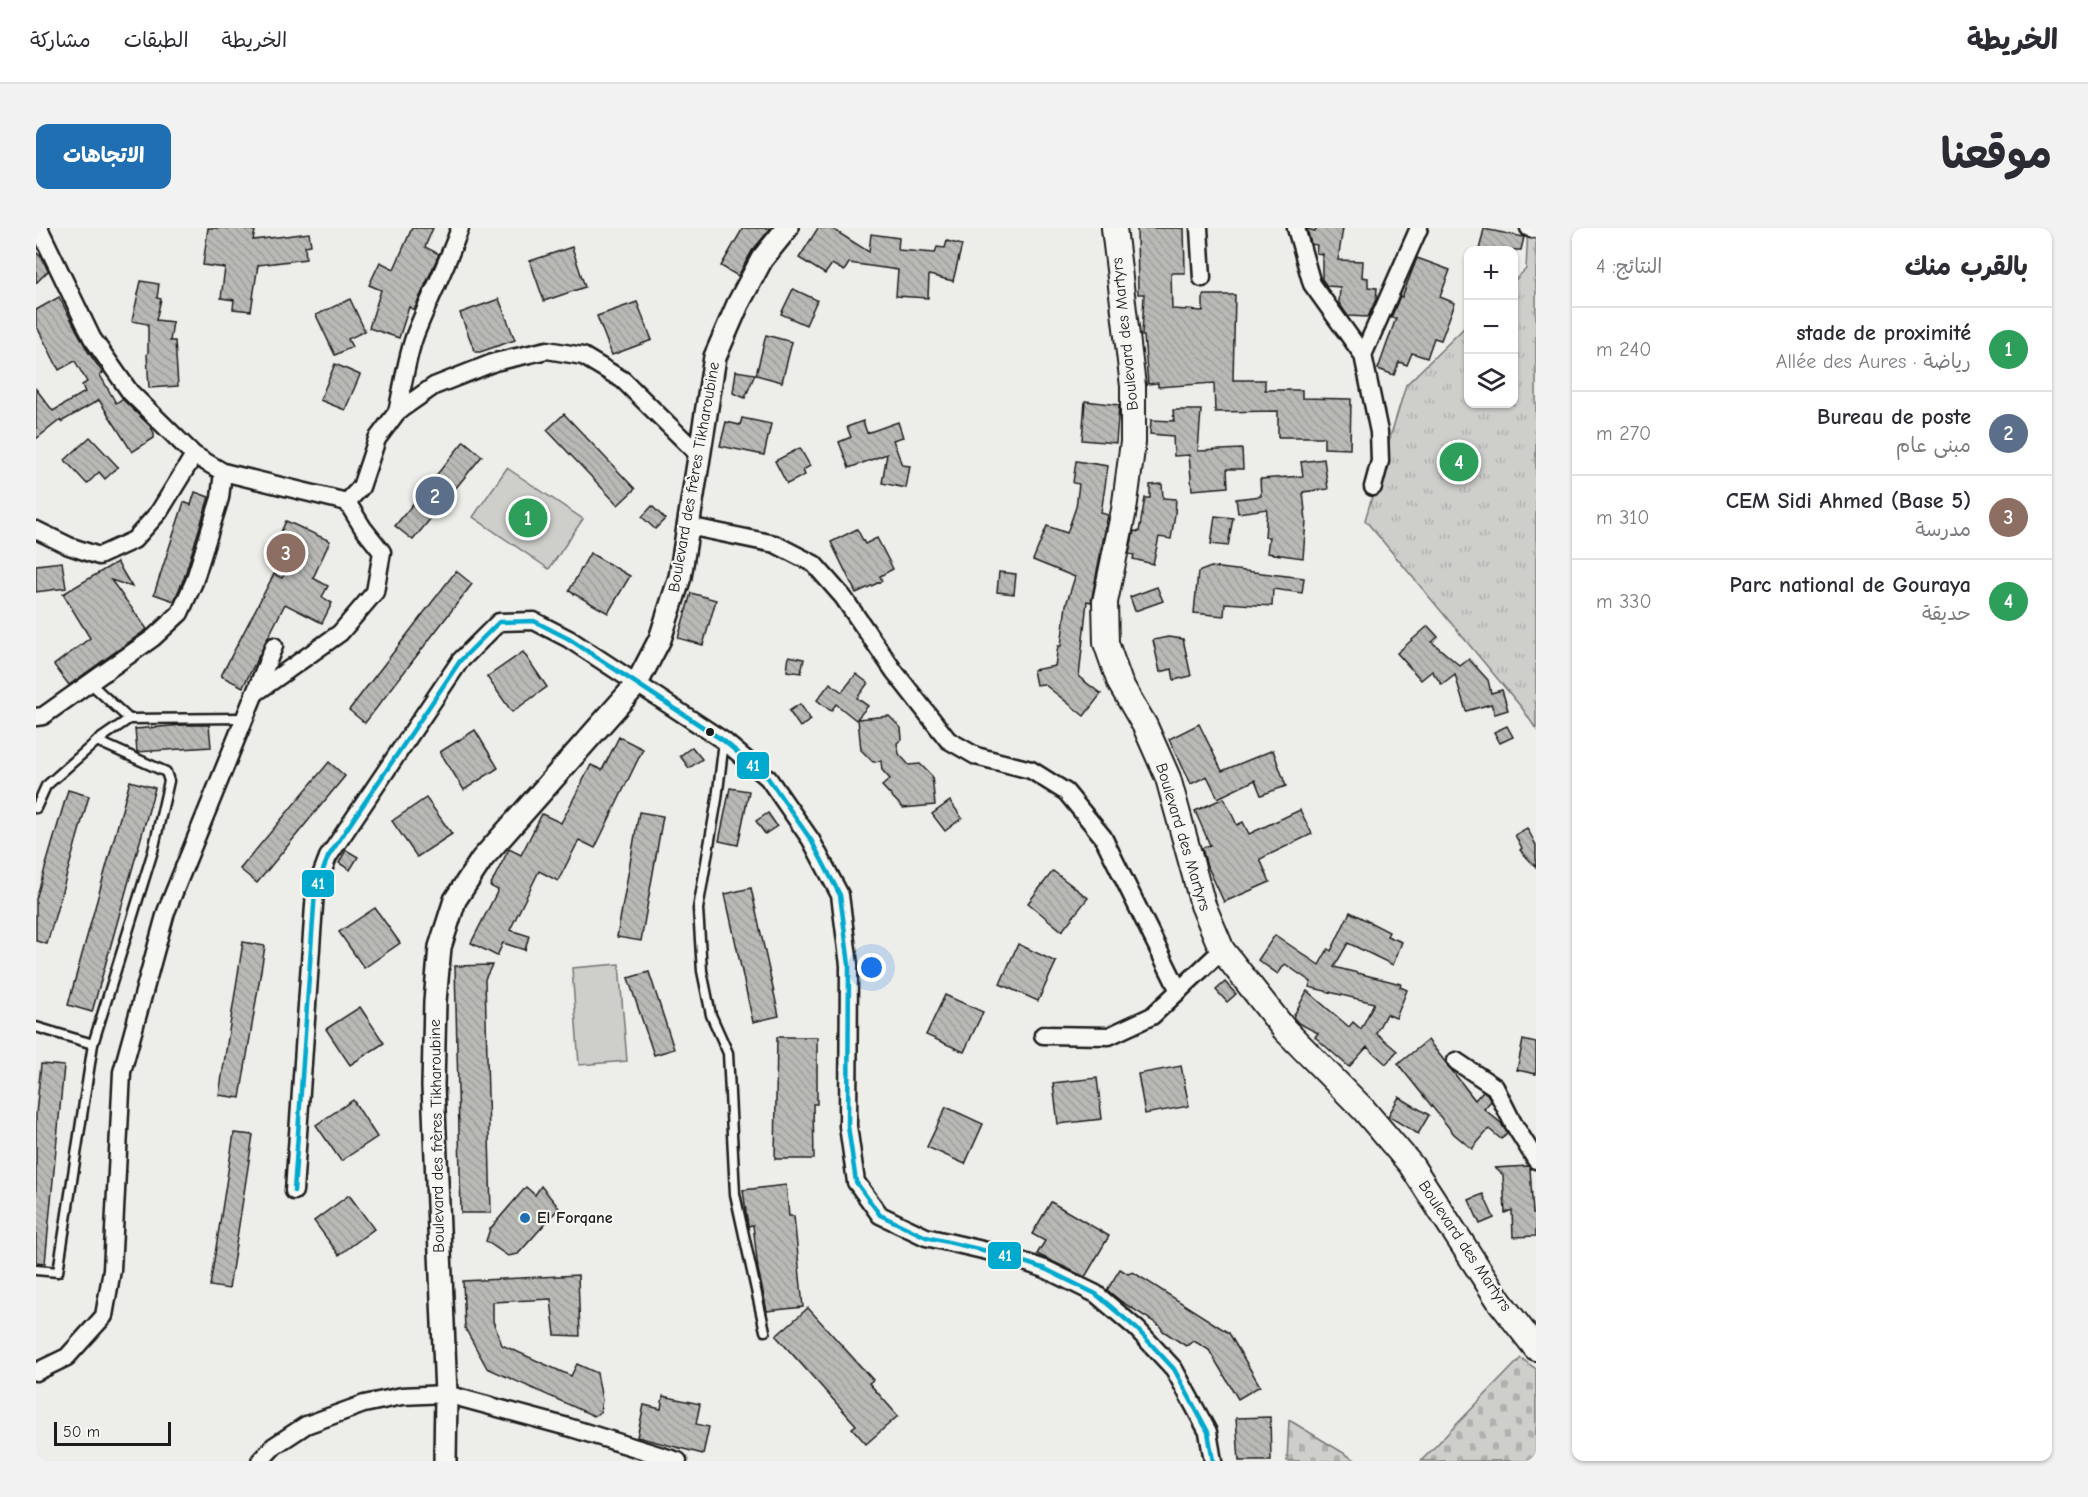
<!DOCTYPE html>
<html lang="ar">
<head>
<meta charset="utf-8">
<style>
	:root { --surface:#fff; --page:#f2f2f3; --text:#2b2b33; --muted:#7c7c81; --line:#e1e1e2; --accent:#1f6fb2 }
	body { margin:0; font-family:"Comic Neue","Playpen Sans Arabic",sans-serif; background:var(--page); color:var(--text); direction:rtl }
	.controls { position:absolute; right:18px; top:18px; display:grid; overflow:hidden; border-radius:12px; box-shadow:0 2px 4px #0004 }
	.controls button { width:54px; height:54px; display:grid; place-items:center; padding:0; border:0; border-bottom:2px solid var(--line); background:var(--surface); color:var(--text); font:30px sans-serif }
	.scale { position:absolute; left:18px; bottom:15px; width:117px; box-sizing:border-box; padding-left:6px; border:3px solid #1c1c1c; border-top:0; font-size:16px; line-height:21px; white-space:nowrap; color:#1c1c1c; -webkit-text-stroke:4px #f6f6f2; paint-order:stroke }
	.you { position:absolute; left:836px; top:740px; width:21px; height:21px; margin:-15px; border:4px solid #fff; border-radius:50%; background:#1a73e8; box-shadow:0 0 0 9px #1a73e833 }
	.badge { display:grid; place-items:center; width:39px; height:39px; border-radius:50%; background:var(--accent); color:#fff; font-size:20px; font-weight:700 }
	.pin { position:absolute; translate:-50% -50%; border:3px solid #fff; box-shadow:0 2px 6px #0006 }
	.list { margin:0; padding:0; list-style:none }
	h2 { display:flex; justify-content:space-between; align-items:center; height:78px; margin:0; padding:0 24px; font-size:26px }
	h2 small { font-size:20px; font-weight:400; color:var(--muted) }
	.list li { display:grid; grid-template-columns:39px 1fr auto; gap:18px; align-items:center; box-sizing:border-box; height:84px; padding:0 24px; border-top:2px solid var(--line) }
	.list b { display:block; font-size:22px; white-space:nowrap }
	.list p { margin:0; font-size:20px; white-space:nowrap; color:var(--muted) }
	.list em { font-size:20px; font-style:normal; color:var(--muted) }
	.icon { flex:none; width:33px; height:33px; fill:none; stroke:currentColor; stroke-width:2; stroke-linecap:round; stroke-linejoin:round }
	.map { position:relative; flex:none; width:1500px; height:1233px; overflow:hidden; direction:ltr; border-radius:12px }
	header { display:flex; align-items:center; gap:36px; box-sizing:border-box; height:84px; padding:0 30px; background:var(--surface); border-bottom:2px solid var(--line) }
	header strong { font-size:28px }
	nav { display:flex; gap:33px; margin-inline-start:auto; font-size:21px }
	.intro { display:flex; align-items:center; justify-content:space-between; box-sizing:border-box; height:144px; padding:0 36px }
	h1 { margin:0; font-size:42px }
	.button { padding:15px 27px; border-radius:12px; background:var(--accent); color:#fff; font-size:21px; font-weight:700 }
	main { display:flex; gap:36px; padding:0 36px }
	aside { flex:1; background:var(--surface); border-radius:12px; box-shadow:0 2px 4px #0004 }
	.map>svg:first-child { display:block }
	.cemetery { fill:url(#cemetery-stones); stroke:#757574; stroke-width:1.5 }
	.park { fill:url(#park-tufts); stroke:#757574; stroke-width:1.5 }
	.pitch { fill:#cececb; stroke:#757574; stroke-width:1.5 }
	.building { fill:url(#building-back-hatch); stroke:#1c1c1c; stroke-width:1.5 }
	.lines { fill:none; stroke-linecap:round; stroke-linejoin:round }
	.service-casing { stroke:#1c1c1c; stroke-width:13 }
	.minor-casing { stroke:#1c1c1c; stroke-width:21 }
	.tertiary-casing { stroke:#1c1c1c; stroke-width:26 }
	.secondary-casing { stroke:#1c1c1c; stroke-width:28 }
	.service { stroke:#f6f6f2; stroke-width:8 }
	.minor { stroke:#f6f6f2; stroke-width:16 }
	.tertiary { stroke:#f6f6f2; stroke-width:21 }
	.secondary { stroke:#f6f6f2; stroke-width:24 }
	.bus-1-casing { stroke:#f6f6f2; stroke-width:9 }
	.bus-1 { stroke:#00a9ce; stroke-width:4.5 }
	.bus-dot { fill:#1c1c1c; stroke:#f6f6f2; stroke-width:2 }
	.poi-dot { fill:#1f6fb2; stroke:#f6f6f2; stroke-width:2 }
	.labels { text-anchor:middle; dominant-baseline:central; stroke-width:4.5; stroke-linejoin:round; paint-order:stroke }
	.street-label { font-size:16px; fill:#1c1c1c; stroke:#f6f6f2 }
	.poi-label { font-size:16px; font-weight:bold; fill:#1c1c1c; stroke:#f6f6f2; text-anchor:start }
	.line-badge { stroke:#f6f6f2; stroke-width:2 }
	.badge-label { font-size:16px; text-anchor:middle; font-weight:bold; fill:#fff }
</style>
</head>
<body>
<header>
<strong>الخريطة</strong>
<nav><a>الخريطة</a><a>الطبقات</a><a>مشاركة</a></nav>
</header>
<div class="intro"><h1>موقعنا</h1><a class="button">الاتجاهات</a></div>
<main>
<aside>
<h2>بالقرب منك<small>النتائج: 4</small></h2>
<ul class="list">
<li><span class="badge" style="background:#2e9e5b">1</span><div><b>stade de proximité</b><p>رياضة · Allée des Aures</p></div><em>240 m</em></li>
<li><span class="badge" style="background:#5c6f8a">2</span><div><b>Bureau de poste</b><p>مبنى عام</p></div><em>270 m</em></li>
<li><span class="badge" style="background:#8d6e63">3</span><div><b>CEM Sidi Ahmed (Base 5)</b><p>مدرسة</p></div><em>310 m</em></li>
<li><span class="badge" style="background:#2e9e5b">4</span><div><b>Parc national de Gouraya</b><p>حديقة</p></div><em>330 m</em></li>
</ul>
</aside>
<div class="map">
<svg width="1500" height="1233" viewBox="0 0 1500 1233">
	<defs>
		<pattern id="cemetery-stones" width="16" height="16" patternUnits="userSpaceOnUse" patternTransform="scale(1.5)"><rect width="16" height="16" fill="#cececb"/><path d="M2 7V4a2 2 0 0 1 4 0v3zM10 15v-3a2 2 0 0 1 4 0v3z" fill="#b0b0ae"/></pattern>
		<pattern id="park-tufts" width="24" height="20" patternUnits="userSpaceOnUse" patternTransform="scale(1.5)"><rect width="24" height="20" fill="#cececb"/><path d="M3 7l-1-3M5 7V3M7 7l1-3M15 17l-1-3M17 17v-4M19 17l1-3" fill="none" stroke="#b0b0ae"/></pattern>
		<pattern id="building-back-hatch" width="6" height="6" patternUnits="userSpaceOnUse" patternTransform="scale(1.5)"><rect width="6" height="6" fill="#b9b9b6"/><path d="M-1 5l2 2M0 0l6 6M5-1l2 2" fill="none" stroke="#9e9e9c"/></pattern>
	</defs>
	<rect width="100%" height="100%" fill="#edede9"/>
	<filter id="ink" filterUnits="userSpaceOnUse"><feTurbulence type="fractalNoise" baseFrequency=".0167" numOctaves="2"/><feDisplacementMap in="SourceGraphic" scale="12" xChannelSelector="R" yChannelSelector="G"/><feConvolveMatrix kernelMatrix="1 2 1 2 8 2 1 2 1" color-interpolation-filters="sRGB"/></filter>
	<g filter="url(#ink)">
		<g class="cemetery">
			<polygon points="1485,1130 1500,1141 1500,1233 1385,1233"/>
			<polygon points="1253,1192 1321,1233 1251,1233"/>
		</g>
		<polygon class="park" points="1492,0 1500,0 1500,501 1486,480 1329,292 1370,157 1432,96 1432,176 1478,176 1478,53 1490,41"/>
		<g class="pitch">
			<polygon points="471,240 547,291 513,341 437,289"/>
			<polygon points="583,736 591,833 543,837 536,740"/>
		</g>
		<g class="building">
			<polygon points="172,0 205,0 219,3 217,12 273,5 275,17 269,18 270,31 222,37 215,83 197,81 198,72 185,70 189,40 167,37"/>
			<polygon points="376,0 397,0 389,19 403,26 378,82 373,79 363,110 333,100 345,62 333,57 344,34 358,41"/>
			<polygon points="707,0 735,0 716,23 702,48 685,38"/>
			<polygon points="782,0 795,0 833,24 835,6 863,10 862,22 899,25 901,19 909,20 911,13 926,17 917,53 893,47 892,70 860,68 862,42 813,35 808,43 796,36 789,46 763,30"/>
			<polygon points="1101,0 1148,0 1149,45 1135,45 1136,81 1167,83 1167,67 1199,67 1197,152 1229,152 1229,162 1266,162 1266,170 1315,171 1314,221 1288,220 1288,209 1242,209 1242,183 1179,184 1178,155 1122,159 1122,155 1112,156 1108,108 1106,108 1108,66 1102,66"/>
			<polygon points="1280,0 1307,0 1302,32 1327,33 1326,49 1332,50 1332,59 1341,60 1340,71 1332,89 1312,88 1303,75 1304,59 1291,58 1286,51 1286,26 1280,25 1281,17 1275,16 1271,1 1279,3"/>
			<polygon points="1448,1 1488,9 1485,22 1443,22"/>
			<polygon points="536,19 549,59 508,73 494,33"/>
			<polygon points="0,24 6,30 12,43 0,55"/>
			<polygon points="1381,30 1414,42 1404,69 1419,75 1405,112 1398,110 1391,130 1376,125 1371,137 1363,134 1358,147 1342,141 1360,90 1355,90 1364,68 1366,69"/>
			<polygon points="105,53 123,56 121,70 125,71 120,92 137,94 134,113 139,113 142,158 113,160 111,126 112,125 112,96 96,93"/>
			<polygon points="757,61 781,72 770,97 745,86"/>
			<polygon points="23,69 53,125 67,145 64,147 80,175 86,171 114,198 118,205 118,210 96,224 63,172 25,194 24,192 0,211 0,161 17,183 49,164 46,157 51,154 39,133 23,142 0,97 0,82"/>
			<polygon points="314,71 329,103 312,111 316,119 299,127 280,87"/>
			<polygon points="463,71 479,112 444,124 439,124 424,85"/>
			<polygon points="601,74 616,112 576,127 561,88"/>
			<polygon points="730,107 756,114 746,154 720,147"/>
			<polygon points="299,136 324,147 309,182 284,172"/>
			<polygon points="700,143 719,146 709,170 697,165"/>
			<polygon points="1049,173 1083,177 1080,215 1046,212"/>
			<polygon points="1137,182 1165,182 1162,223 1206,221 1207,241 1191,241 1192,259 1156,262 1153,227 1138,228 1137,208 1114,206 1115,192 1138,193"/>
			<polygon points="528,186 599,261 582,277 511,202"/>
			<polygon points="706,190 735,196 728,227 684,218 690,194 704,197"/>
			<polygon points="827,193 831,205 862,194 867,209 857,212 866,237 874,238 870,260 846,255 851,226 813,240 803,214 815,209 811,199"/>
			<polygon points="54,209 82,239 69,251 63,244 51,256 29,232"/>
			<polygon points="428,213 446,228 377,312 359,298"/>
			<polygon points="764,220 774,238 767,242 769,247 751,256 739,233"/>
			<polygon points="1288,231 1292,261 1267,264 1270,293 1267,330 1231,325 1233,309 1229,309 1231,281 1202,285 1200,271 1225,268 1224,251 1267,248 1265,234"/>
			<polygon points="1040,233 1072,238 1065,285 1072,287 1055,374 1051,373 1043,449 1065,466 1048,488 1008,456 1000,457 997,442 1019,438 1022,418 1025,418 1030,377 1039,349 997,332 1011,298 1031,305 1040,279 1043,256 1037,255"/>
			<polygon points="1126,256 1127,270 1140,271 1139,286 1135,311 1123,309 1117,336 1097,331 1098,327 1093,326 1098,303 1103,304 1109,270 1114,270 1114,257"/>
			<polygon points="159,264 173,269 148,350 138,373 118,366 148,274 155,277"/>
			<polygon points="616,278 629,291 619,301 606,289"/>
			<polygon points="1179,288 1197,290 1192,318 1175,316"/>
			<polygon points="250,293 294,313 277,350 292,358 286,369 296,375 286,395 249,376 207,459 185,448 238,346 246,350 259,326 239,317"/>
			<polygon points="821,301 829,316 841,310 857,341 844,348 846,353 820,365 795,314"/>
			<polygon points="554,325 594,348 572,385 533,363"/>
			<polygon points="26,334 30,360 0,364 0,337"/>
			<polygon points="81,334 96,359 75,352 111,401 33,457 18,437 54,410 27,366"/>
			<polygon points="1175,339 1268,350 1266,365 1237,361 1236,378 1189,375 1188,388 1158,385 1162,344"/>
			<polygon points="420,343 436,356 329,495 313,482"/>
			<polygon points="963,344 980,346 978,366 961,364"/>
			<polygon points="1121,359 1127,373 1099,383 1094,369"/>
			<polygon points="655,365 680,372 667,417 642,410"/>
			<polygon points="1392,398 1402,409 1396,414 1424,438 1433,431 1452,452 1455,465 1466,462 1472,482 1459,486 1455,476 1430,483 1419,447 1406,457 1396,443 1385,452 1361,425"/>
			<polygon points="1132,409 1147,411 1155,448 1138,452 1136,441 1124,444 1117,412"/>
			<polygon points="487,424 511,459 476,484 451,449"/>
			<polygon points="753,428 768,431 765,445 751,443"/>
			<polygon points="820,446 832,455 821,470 832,478 820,492 800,476 795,483 781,472 794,455 806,464"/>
			<polygon points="764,476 775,492 764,499 753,483"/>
			<polygon points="853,488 865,500 866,511 861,515 863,526 873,537 884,536 896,548 899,577 867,580 846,558 854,551 846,542 845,533 837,534 825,522 822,491"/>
			<polygon points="1163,496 1186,543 1237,522 1250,558 1225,567 1219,552 1182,570 1171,548 1155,556 1133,511"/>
			<polygon points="147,497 173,497 175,519 101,524 99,501"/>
			<polygon points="1471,498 1477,509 1464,515 1458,504"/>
			<polygon points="439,502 462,540 428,562 404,524"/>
			<polygon points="583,509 607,521 559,620 543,612 522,653 503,643 474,702 493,708 489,722 467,715 461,728 435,715 462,662 454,658 473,621 485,627 506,586 525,595 555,537 566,542"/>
			<polygon points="656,519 666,531 653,540 644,528"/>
			<polygon points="293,534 309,548 221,655 204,641"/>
			<polygon points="94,553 119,560 56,784 32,777"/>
			<polygon points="694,560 713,563 702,617 683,613"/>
			<polygon points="32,562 53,568 11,716 0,713 0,671"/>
			<polygon points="390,570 416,606 381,629 356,593"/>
			<polygon points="1188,570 1201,597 1207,594 1213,606 1264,582 1276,606 1224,631 1234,654 1188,674 1170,635 1166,620 1174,617 1159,583"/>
			<polygon points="914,573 926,590 909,603 896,586"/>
			<polygon points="603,584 627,588 605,713 581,709"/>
			<polygon points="732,585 741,598 729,606 720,593"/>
			<polygon points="1491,600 1500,617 1500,639 1484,622 1486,620 1479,607"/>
			<polygon points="310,622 322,629 314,642 303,635"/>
			<polygon points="1017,643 1052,670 1026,703 992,675"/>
			<polygon points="715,660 743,788 717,794 689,666"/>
			<polygon points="339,680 364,715 328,740 303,704"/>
			<polygon points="1314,684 1353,704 1351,708 1366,714 1357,737 1312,715 1298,739 1365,756 1364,759 1371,762 1360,790 1350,786 1340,805 1361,823 1350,836 1331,819 1313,839 1279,809 1282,805 1262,795 1257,789 1271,763 1313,799 1317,794 1325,801 1338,775 1273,759 1275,754 1249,736 1242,746 1222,732 1239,707 1283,737 1292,721 1295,723"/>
			<polygon points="207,714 229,718 204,870 183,867"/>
			<polygon points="982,716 1020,734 1002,773 964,756"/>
			<polygon points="456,737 449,751 455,985 425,985 419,738"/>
			<polygon points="613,744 638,821 618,827 592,750"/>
			<polygon points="1189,754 1200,766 1191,774 1180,762"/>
			<polygon points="909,767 947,784 928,824 890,807"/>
			<polygon points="324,779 348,815 314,837 290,801"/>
			<polygon points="741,809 781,809 781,876 777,876 778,931 739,931"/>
			<polygon points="1392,812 1439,872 1447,863 1451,866 1455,873 1448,881 1465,895 1471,905 1465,911 1453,901 1436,921 1418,906 1362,836"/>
			<polygon points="1487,812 1500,815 1500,846 1481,842"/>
			<polygon points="5,836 28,838 9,1035 0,1034 0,886"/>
			<polygon points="1145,838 1153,878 1109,886 1102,846"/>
			<polygon points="1061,850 1066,891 1022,896 1017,855"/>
			<polygon points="1363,869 1393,887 1382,906 1352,888"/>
			<polygon points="317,872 341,909 305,933 280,897"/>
			<polygon points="910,879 947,896 929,936 891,919"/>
			<polygon points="198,905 217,907 193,1061 174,1058"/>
			<polygon points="1492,938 1494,940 1497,986 1500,986 1500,1008 1477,1009 1476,982 1469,985 1467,947 1459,940"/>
			<polygon points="750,957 753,988 758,988 767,1079 731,1083 722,1041 717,997 712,998 707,962"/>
			<polygon points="505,958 523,980 482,1026 472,1028 450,1013 454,1001 490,959 499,967"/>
			<polygon points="1447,966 1458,990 1444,996 1433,972"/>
			<polygon points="313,967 338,1001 303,1027 278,993"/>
			<polygon points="1015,974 1073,1008 1049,1049 1001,1026 1009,1013 996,1006"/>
			<polygon points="1084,1041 1092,1046 1097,1044 1193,1105 1224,1158 1202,1171 1173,1122 1158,1113 1150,1118 1127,1103 1123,1097 1086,1074 1071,1062"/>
			<polygon points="542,1047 544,1108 519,1107 515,1071 457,1074 457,1093 466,1117 535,1148 541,1136 561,1145 566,1172 564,1184 558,1188 451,1140 429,1100 427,1053"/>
			<polygon points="772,1080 837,1152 833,1155 862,1188 830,1216 816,1200 820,1197 740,1108"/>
			<polygon points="627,1168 664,1176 660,1196 673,1199 667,1226 601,1209 608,1177 625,1181"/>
			<polygon points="1234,1189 1235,1233 1203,1233 1200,1190"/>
		</g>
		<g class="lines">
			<defs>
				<g id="service">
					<polyline points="54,455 93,491"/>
					<polyline points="688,513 681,571 662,681 666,743 675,787 692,825 699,966 729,1103"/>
					<polyline points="0,580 10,558 61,513 93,491 209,490"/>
					<polyline points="0,799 57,816"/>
					<polyline points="0,1042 22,1044 57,816 117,623 133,553 130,544 61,513"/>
				</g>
				<g id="minor">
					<polyline points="3,0 56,110 94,164 158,227 187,244 311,274 327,300 346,324 339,364 304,405 218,466"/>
					<polyline points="1163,0 1166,50"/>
					<polyline points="1260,0 1276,56 1327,127 1343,204 1344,233 1337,259"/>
					<polyline points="1493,0 1496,1"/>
					<polyline points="1327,127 1383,0"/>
					<path d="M 361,184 C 367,159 370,132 379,107 C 393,71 411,37 424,0"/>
					<polyline points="311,274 325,259 341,211 361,184 398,158 459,134 511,122 547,128 587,152 663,227"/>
					<polyline points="652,298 739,316 778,336 807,369 858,443 912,512 940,528 995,542 1030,564 1067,609 1143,763"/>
					<polyline points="0,302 33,318 63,328 98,312 123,284 158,227"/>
					<polyline points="0,489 7,488 117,410 144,385 158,354 184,270 187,244"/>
					<polyline points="1007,807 1073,808 1116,788 1186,722"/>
					<polyline points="1420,833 1459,859 1477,895 1500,932"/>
					<polyline points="258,963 279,663 292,629 424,433 463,394 498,393 533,411 688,513 732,550 775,612 804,667 813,737 812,898 820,954 844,987 890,1009 964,1026 1009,1041 1060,1066 1101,1101 1138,1141 1172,1204 1177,1233"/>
					<polyline points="0,1144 31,1129 68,1088 76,1042 86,844 130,684 238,418"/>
					<polyline points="224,1233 238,1218 270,1197 328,1176 366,1168 410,1166 532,1199 642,1233"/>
				</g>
				<polyline id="tertiary" points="409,1233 410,1166 397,858 399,773 404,719 419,672 446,631 600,457 624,411 644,349 679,129 702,76 726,31 751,0"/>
				<polyline id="secondary" points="1078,0 1097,158 1097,214 1088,282 1069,374 1070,415 1084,455 1109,498 1132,550 1167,677 1186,722 1249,802 1328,882 1375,937 1464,1074 1500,1120"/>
			</defs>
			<use href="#service" class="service-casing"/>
			<use href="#minor" class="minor-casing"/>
			<use href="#tertiary" class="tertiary-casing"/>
			<use href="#secondary" class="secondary-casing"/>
			<use href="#service" class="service"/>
			<use href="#minor" class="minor"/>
			<use href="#tertiary" class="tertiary"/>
			<use href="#secondary" class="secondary"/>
			<defs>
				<polyline id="bus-1" points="258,963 279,663 292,629 424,433 463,394 498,393 533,411 688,513 732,550 775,612 804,667 813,737 812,898 820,954 844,987 890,1009 964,1026 1009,1041 1060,1066 1101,1101 1138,1141 1172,1204 1177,1233"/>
			</defs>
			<use href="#bus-1" class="bus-1-casing"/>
			<use href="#bus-1" class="bus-1"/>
		</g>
	</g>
	<circle class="bus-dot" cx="674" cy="504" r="5"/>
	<circle class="poi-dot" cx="489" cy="990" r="6"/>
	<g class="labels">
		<g class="street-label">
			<text transform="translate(1089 106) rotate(-96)">Boulevard des Martyrs</text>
			<text transform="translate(658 249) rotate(-80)">Boulevard des frères Tikharoubine</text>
			<text transform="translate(1147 609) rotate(73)">Boulevard des Martyrs</text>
			<text transform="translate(401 908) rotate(-91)">Boulevard des frères Tikharoubine</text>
			<text transform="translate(1429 1018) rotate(56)">Boulevard des Martyrs</text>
		</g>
		<g class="poi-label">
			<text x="501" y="990">El Forqane</text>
		</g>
	</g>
	<g class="line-badge">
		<rect x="700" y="523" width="34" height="29" rx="6" fill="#00a9ce"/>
		<rect x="265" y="641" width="34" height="29" rx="6" fill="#00a9ce"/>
		<rect x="951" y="1013" width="35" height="29" rx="6" fill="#00a9ce"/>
	</g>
	<g class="badge-label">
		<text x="717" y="543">41</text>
		<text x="282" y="661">41</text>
		<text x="969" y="1033">41</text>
	</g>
</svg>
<div class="controls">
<button>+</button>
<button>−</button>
<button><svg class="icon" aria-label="layers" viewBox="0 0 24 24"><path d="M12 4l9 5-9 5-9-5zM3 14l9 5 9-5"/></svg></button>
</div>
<div class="scale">50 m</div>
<div class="you"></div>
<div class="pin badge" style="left:492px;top:290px;background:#2e9e5b">1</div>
<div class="pin badge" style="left:399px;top:268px;background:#5c6f8a">2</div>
<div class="pin badge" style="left:250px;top:325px;background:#8d6e63">3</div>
<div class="pin badge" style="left:1423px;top:234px;background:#2e9e5b">4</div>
</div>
</main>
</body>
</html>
